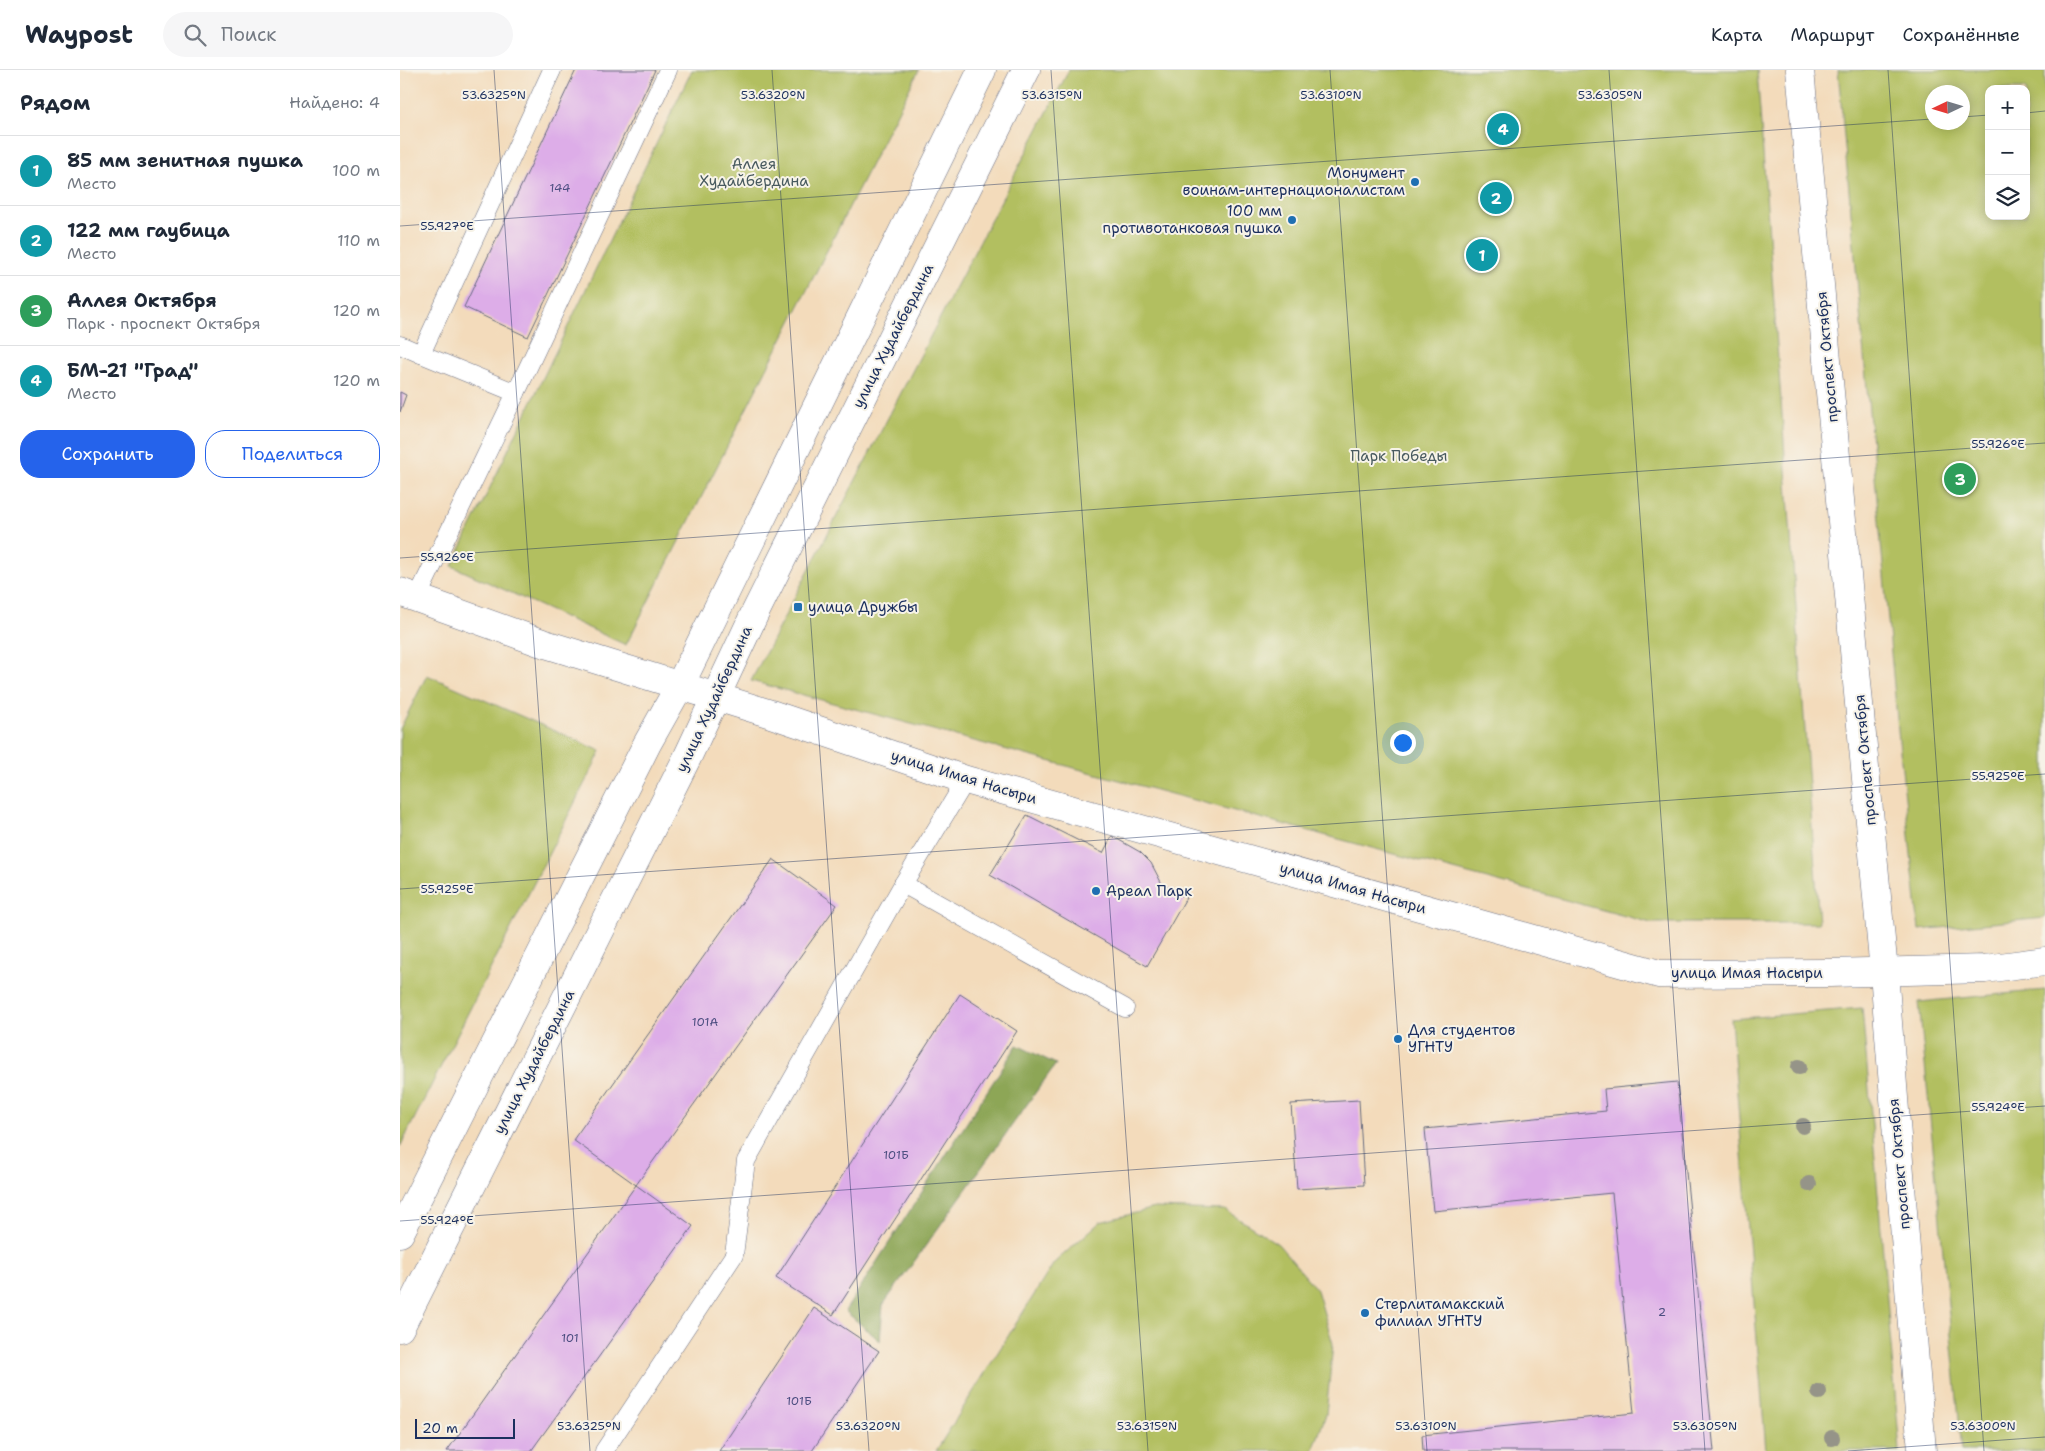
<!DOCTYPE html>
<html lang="ru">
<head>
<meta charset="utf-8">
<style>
	:root { --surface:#fff; --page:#f6f6f7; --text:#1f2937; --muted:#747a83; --line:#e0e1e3; --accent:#2563eb }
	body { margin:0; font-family:"Shantell Sans",sans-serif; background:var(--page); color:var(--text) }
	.controls { position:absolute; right:15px; top:15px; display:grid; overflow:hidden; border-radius:10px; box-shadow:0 2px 12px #0003 }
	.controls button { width:45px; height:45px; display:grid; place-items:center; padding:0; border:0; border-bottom:1px solid var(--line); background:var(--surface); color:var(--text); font:25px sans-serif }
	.compass { position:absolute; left:1525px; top:15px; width:45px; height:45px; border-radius:50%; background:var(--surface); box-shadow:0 2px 12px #0003; rotate:266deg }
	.scale { position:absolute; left:15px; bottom:12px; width:100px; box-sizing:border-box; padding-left:5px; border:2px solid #1b2f5e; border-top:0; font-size:14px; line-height:18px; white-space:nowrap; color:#1b2f5e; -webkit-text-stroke:4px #f7f3e8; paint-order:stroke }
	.you { position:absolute; left:1002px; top:672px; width:18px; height:18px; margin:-12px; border:4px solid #fff; border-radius:50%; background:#1a73e8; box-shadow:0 0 0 8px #1a73e833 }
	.badge { display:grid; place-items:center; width:32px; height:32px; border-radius:50%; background:var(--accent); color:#fff; font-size:16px; font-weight:700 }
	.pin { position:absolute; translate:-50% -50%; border:2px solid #fff; box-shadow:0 1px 5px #0006 }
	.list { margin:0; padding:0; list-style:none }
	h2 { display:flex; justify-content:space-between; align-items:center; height:65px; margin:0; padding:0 20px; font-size:21px }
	h2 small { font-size:16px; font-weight:400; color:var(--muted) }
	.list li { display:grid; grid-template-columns:32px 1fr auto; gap:15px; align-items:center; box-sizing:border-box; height:70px; padding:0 20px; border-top:1px solid var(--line) }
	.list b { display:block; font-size:19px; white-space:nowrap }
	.list p { margin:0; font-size:16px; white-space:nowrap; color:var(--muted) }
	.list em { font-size:16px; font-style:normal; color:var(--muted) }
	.actions { display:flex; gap:10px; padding:15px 20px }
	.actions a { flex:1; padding:11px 0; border:1px solid var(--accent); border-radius:20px; text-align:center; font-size:18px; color:var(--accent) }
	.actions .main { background:var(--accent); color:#fff }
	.icon { flex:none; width:28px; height:28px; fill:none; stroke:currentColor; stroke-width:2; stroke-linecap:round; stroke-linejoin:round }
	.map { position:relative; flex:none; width:1645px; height:1381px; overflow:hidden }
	header { display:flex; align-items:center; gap:30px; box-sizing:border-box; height:70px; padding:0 25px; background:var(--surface); border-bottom:1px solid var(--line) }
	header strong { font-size:24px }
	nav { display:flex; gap:28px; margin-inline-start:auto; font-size:18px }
	.search { width:350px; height:45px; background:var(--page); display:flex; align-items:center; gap:12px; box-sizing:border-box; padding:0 18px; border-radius:28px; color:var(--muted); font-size:19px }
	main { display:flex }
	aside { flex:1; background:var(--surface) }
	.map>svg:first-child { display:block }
	.green { fill:#b2bf61; stroke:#667760; fill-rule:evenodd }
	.forest { fill:#8da657; stroke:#546a5a }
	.building { fill:#ddade8 }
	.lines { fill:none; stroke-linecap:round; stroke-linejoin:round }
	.lane-casing { stroke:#676b7f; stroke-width:19 }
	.secondary-casing { stroke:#676b7f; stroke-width:29 }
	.primary-casing { stroke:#676b7f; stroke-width:29 }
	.lane { stroke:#fff; stroke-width:18 }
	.secondary { stroke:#fff; stroke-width:28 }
	.primary { stroke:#fff; stroke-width:28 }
	.tree { fill:#959488 }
	.ticks { fill:none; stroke:#1b2f5e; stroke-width:1; stroke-opacity:0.45 }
	.poi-dot { fill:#1f6fb2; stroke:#f7f3e8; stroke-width:2 }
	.labels { text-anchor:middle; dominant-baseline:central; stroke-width:4; stroke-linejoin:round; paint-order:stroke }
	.number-label { font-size:12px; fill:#4c4e80 }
	.park-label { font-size:15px; fill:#485a5f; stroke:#f7f3e8 }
	.poi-label { font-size:15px; fill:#1b2f5e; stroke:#f7f3e8; text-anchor:start }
	.street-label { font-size:15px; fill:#1b2f5e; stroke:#f7f3e8 }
	.ticks-label { font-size:12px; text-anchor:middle; fill:#1b2f5e; stroke:#f7f3e8; stroke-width:4; stroke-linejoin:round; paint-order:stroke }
</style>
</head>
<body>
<header>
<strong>Waypost</strong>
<div class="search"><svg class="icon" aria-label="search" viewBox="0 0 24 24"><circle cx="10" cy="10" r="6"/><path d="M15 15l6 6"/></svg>Поиск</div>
<nav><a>Карта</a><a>Маршрут</a><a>Сохранённые</a></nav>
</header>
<main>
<aside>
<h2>Рядом<small>Найдено: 4</small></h2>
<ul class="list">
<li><span class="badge" style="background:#0f9aa8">1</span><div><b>85 мм зенитная пушка</b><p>Место</p></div><em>100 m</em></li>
<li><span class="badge" style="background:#0f9aa8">2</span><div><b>122 мм гаубица</b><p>Место</p></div><em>110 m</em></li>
<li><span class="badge" style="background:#2e9e5b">3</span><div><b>Аллея Октября</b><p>Парк · проспект Октября</p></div><em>120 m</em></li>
<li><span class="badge" style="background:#0f9aa8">4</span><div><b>БМ-21 &quot;Град&quot;</b><p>Место</p></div><em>120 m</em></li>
</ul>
<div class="actions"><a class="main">Сохранить</a><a>Поделиться</a></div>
</aside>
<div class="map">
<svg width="1645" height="1381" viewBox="0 0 1645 1381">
	<rect width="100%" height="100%" fill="#f7f3e8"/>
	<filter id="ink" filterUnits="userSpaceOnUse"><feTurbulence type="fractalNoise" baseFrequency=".02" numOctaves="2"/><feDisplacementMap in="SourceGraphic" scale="10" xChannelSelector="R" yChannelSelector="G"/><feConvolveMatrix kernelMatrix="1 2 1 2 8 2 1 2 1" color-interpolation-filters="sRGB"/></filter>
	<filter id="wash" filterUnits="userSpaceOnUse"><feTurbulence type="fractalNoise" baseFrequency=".0096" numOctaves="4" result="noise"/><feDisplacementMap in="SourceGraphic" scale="20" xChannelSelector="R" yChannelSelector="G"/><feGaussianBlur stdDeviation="1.12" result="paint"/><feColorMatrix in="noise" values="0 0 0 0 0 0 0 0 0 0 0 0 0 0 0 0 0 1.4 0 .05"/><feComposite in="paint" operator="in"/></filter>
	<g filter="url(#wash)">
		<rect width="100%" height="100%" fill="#f3dbbb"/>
		<g class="green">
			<polygon points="292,0 519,0 226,575 52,496"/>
			<polygon points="669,0 1357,0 1419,853 1251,853 351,611"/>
			<path d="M 1438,0 L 1645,0 L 1645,848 L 1519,860 L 1499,671 ZM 1589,19 L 1626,19 L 1626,146 L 1589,146 ZM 1532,22 L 1562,22 L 1562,52 L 1532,52 Z"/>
			<polygon points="27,605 201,681 0,1077 0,659"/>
			<polygon points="1645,920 1645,1381 1562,1381 1519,932"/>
			<polygon points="1462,938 1500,1381 1366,1381 1331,949"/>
			<polygon points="755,1138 825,1140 878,1174 917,1220 933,1274 926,1344 913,1381 536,1381 654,1193 700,1152"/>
		</g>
		<polygon class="forest" points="617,975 656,994 483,1235 480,1271 445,1241"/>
		<g id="blocks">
			<g class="building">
				<polygon points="176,0 255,0 128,267 64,237"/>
				<polygon points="0,322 6,325 0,342"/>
				<polygon points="627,745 703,783 712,766 740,782 751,793 762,814 786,828 747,896 590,805"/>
				<polygon points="373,789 437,835 236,1115 173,1070"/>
				<polygon points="560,924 617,961 433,1245 376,1208"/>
				<polygon points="1277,1012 1314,1381 1023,1381 1022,1365 1234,1343 1212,1123 1033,1141 1025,1059 1206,1041 1204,1019"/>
				<polygon points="959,1030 964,1115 897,1119 891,1034"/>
				<polygon points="236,1115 293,1156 131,1381 47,1381"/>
				<polygon points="414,1238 479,1281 412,1381 319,1381"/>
			</g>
		</g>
	</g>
	<g filter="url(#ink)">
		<use href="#blocks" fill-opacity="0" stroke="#676b7f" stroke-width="1"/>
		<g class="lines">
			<defs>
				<g id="lane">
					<polyline points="0,275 21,284"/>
					<polyline points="116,323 21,284 152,0"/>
					<polyline points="17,528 116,323 268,0"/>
					<polyline points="503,814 725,938"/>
					<polyline points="204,1381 334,1185 346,1091 503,814 566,710"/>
				</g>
				<g id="secondary">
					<polyline points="1400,0 1484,902 1522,1381"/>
					<polyline points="0,522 142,573 371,644 566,710 1259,904 1430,903 1585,899 1645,891"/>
				</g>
				<g id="primary">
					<polyline points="0,1163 247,674 279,617 582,0"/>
					<polyline points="0,1258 287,688 354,545 626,0"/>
				</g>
			</defs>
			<use href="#lane" class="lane-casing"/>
			<use href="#secondary" class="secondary-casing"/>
			<use href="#primary" class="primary-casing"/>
			<use href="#lane" class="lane"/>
			<use href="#secondary" class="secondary"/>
			<use href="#primary" class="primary"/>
		</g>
		<g class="tree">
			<circle cx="1399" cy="997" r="8"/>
			<circle cx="1403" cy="1056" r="8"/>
			<circle cx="1409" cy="1114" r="8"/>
			<circle cx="1419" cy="1322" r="8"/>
			<circle cx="1432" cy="1368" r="8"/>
		</g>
	</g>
	<path class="ticks" d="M 94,0 L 190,1381M 372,0 L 469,1381M 651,0 L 748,1381M 930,0 L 1027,1381M 1209,0 L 1305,1381M 1488,0 L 1584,1381M 1626,43 L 1645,41M 1562,47 L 1589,45M 0,156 L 1532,49M 0,488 L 1645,373M 0,819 L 1645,704M 0,1151 L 1645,1036M 1448,1381 L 1645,1367"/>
	<g class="poi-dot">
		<circle cx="1015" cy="112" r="5"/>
		<circle cx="892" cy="150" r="5"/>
		<rect x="393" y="532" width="10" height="10" rx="2.5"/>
		<circle cx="696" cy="821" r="5"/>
		<circle cx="998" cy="969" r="5"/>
		<circle cx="965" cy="1243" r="5"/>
	</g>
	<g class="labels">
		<g class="number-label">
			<text x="160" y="118">144</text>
			<text x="305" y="952">101А</text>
			<text x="496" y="1085">101Б</text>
			<text x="1262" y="1242">2</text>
			<text x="170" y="1268">101</text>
			<text x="399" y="1331">101Б</text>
		</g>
		<g class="park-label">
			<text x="354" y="94">Аллея<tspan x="354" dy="17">Худайбердина</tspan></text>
			<text x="999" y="386">Парк Победы</text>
		</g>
		<g class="poi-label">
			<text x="1005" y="103" text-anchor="end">Монумент<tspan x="1005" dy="17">воинам-интернационалистам</tspan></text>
			<text x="882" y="141" text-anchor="end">100 мм<tspan x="882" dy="17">противотанковая пушка</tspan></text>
			<text x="408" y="537">улица Дружбы</text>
			<text x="706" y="821">Ареал Парк</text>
			<text x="1008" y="960">Для студентов<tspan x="1008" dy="17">УГНТУ</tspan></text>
			<text x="975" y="1234">Стерлитамакский<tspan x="975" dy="17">филиал УГНТУ</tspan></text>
		</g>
		<g class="street-label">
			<text transform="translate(493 266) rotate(-63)">улица Худайбердина</text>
			<text transform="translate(1427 287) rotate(-95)">проспект Октября</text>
			<text transform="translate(314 629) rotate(-65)">улица Худайбердина</text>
			<text transform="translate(1465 690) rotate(-95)">проспект Октября</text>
			<text transform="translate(564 707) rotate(17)">улица Имая Насыри</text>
			<text transform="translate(953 818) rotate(16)">улица Имая Насыри</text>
			<text x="1347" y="903">улица Имая Насыри</text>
			<text transform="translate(134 992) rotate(-63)">улица Худайбердина</text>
			<text transform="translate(1499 1094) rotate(-95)">проспект Октября</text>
		</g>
	</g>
	<g class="ticks-label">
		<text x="94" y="29">53.6325°N</text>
		<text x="373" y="29">53.6320°N</text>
		<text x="652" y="29">53.6315°N</text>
		<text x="931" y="29">53.6310°N</text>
		<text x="1210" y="29">53.6305°N</text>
		<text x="47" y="160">55.927°E</text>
		<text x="1598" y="378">55.926°E</text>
		<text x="47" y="491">55.926°E</text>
		<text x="1598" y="710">55.925°E</text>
		<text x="47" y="823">55.925°E</text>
		<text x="1598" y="1041">55.924°E</text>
		<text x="47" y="1154">55.924°E</text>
		<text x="189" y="1360">53.6325°N</text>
		<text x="468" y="1360">53.6320°N</text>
		<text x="747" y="1360">53.6315°N</text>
		<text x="1026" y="1360">53.6310°N</text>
		<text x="1305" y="1360">53.6305°N</text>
		<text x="1583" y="1360">53.6300°N</text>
	</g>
</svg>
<div class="controls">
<button>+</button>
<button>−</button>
<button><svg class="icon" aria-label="layers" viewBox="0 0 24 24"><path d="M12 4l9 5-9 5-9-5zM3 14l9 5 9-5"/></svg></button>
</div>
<svg class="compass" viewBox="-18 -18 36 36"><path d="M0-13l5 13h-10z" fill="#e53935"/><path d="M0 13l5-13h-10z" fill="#747a83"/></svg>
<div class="scale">20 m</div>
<div class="you"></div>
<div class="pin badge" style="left:1082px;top:185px;background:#0f9aa8">1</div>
<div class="pin badge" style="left:1096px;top:128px;background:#0f9aa8">2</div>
<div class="pin badge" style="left:1560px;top:409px;background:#2e9e5b">3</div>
<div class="pin badge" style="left:1103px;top:59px;background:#0f9aa8">4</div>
</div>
</main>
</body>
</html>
